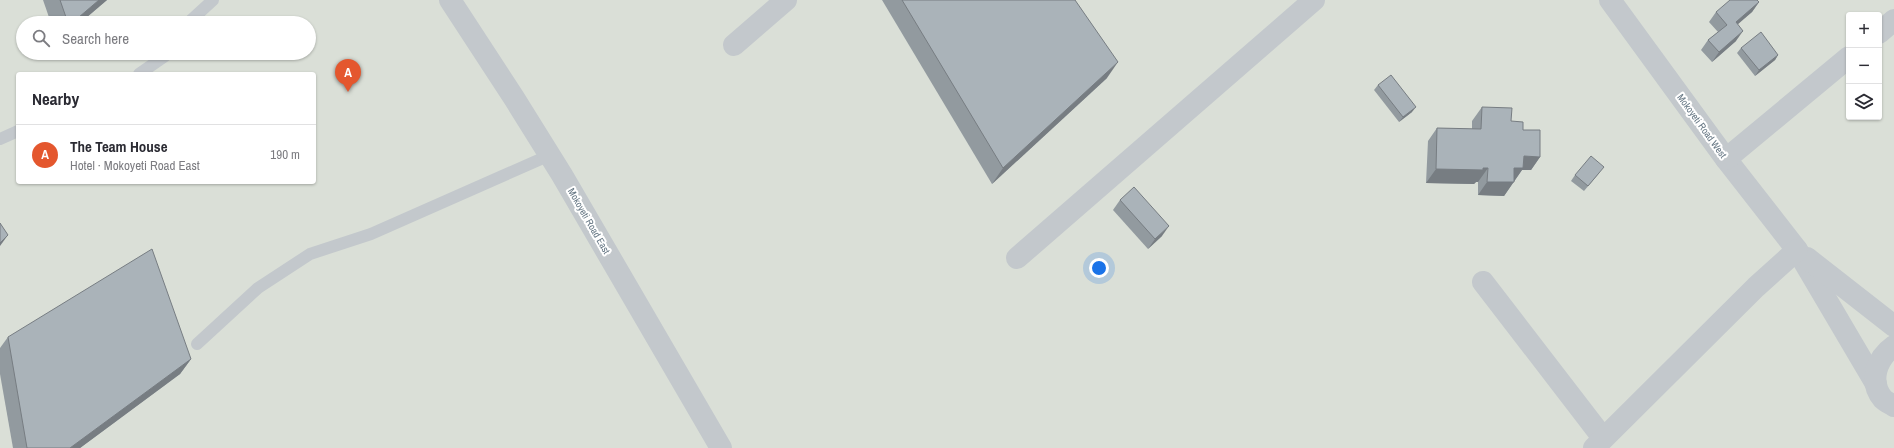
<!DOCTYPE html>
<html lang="en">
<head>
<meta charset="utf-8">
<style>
	:root { --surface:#fff; --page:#f7f7f7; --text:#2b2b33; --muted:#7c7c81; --line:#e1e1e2; --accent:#e4572e }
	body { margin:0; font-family:"Archivo Narrow",sans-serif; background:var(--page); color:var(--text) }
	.controls { position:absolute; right:12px; top:12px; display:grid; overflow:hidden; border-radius:4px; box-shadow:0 1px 3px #0004 }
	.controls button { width:36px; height:36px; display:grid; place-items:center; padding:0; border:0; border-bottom:1px solid var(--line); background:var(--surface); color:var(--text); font:20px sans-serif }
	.you { position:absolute; left:1099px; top:268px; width:14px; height:14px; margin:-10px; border:3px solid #fff; border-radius:50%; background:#1a73e8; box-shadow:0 0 0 6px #1a73e833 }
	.badge { display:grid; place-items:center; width:26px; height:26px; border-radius:50%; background:var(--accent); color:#fff; font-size:13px; font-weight:700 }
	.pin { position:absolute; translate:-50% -33px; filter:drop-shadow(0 1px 2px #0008) }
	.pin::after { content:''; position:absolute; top:21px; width:14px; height:12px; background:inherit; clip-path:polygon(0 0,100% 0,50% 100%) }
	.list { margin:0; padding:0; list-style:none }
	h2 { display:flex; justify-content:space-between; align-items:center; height:52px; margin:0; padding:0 16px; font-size:17px }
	h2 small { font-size:13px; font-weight:400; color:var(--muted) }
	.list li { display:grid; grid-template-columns:26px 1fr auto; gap:12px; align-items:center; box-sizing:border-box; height:60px; padding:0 16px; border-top:1px solid var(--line) }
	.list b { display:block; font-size:15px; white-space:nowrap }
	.list p { margin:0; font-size:13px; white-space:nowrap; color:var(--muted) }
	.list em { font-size:13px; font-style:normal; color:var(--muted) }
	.icon { flex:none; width:22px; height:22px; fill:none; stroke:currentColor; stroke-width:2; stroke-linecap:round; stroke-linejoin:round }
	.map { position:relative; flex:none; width:1894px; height:448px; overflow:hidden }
	.search { position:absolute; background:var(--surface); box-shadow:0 1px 3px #0004; left:16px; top:16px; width:300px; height:44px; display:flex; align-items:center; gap:10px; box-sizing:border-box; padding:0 14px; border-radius:22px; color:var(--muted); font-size:15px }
	.panel { position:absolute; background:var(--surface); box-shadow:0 1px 3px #0004; left:16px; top:72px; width:300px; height:112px; border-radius:4px }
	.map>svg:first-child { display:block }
	.green { fill:#dadfd7; fill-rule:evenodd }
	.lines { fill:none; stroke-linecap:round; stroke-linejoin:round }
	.service { stroke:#c3c8cc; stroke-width:12 }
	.minor { stroke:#c3c8cc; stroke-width:22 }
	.wall { fill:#929a9f }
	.shaded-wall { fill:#777d82 }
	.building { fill:#aab3b9; stroke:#777d82 }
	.labels { text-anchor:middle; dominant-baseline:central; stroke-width:4; stroke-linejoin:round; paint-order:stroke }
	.street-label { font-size:10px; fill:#657683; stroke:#fff }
</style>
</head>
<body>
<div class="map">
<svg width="1894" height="448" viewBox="0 0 1894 448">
	<rect width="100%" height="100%" fill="#fafaf8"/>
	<path class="green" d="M 0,0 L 1894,0 L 1894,448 L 0,448 ZM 1849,15 L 1879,15 L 1879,117 L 1849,117 ZM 23,23 L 309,23 L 309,53 L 23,53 ZM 18,74 L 314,74 L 314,182 L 18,182 Z"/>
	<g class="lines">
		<g class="service">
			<polyline points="188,23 213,0"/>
			<polyline points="139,74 165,56 167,53"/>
			<polyline points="0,139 18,131"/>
			<polyline points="197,344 258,288 310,254 371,234 550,155"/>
		</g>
		<g class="minor">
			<polyline points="450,0 514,98 562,175 721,448"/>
			<polyline points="1610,0 1726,159 1797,250 1876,384"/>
			<polyline points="1879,33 1894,20"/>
			<polyline points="734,45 786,0"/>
			<polyline points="1726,159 1849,57"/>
			<polyline points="1017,258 1314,0"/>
			<polyline points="1807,258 1894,326"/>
			<polyline points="1483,282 1603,438"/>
			<path d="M 1894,346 C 1877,358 1868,381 1883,399 C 1886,402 1891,404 1894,406"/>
			<polyline points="1594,448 1756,287 1797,250"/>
		</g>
	</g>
	<g class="wall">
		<polygon points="43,0 107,0 80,23 51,23"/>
		<polygon points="882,0 1075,0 1107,78 992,184"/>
		<polygon points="1759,2 1752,12 1737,24 1736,41 1712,62 1701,50 1708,40 1718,32 1709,22 1716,12"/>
		<polygon points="1741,48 1778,55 1775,60 1755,76 1737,53"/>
		<polygon points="1378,85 1412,112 1399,122 1374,90"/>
		<polygon points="1482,107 1511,121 1523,130 1540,157 1531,170 1522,170 1504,196 1478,195 1478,182 1476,182 1474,184 1426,183 1428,141 1437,128 1472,129 1472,121"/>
		<polygon points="1600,172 1584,191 1571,181 1575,175"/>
		<polygon points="1120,200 1162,236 1148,249 1113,210"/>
		<polygon points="8,337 191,359 180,374 80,448 13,448 0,374 0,348"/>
	</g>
	<g class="shaded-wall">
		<polygon points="99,0 107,0 80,23 72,23"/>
		<polygon points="1759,2 1752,12 1729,32 1736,22"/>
		<polygon points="1743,31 1736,41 1712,62 1719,52"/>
		<polygon points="1778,55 1775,60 1755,76 1759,70"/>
		<polygon points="1118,62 1107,78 992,184 1003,168"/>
		<polygon points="1416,107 1412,112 1399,122 1403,117"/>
		<polygon points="1524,156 1540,157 1531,170 1522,170 1504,196 1478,195 1487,182 1514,168"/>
		<polygon points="1488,168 1478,182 1476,182 1474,184 1426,183 1436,169"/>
		<polygon points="1169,226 1162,236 1148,249 1155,239"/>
		<polygon points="8,235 0,246 0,243"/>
		<polygon points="191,359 180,374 80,448 70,448"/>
	</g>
	<g class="building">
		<polygon points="60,0 99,0 72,23 68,23"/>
		<polygon points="902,0 1075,0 1118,62 1003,168"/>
		<polygon points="1730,0 1757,0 1759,2 1736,22 1743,31 1719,52 1708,40 1727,25 1716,12"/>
		<polygon points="1761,32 1778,55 1759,70 1741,48"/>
		<polygon points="1391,75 1416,107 1403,117 1378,85"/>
		<polygon points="1482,107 1512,108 1511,121 1523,122 1523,130 1540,130 1540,157 1524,156 1523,168 1514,168 1514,182 1487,182 1488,168 1483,168 1483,170 1436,169 1437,128 1481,129"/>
		<polygon points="1591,156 1604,167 1588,186 1575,175"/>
		<polygon points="1134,187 1169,226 1155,239 1120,200"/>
		<polygon points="0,223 8,235 0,243"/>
		<polygon points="152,249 191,359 70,448 27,448 8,337"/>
	</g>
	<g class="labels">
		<g class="street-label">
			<text transform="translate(1702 126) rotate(54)">Mokoyeti Road West</text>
			<text transform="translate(589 221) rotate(60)">Mokoyeti Road East</text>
		</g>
	</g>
</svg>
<div class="controls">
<button>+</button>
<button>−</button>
<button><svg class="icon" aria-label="layers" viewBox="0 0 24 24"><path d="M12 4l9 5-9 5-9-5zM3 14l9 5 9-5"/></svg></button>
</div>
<div class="you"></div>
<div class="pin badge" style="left:348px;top:92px">A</div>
<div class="search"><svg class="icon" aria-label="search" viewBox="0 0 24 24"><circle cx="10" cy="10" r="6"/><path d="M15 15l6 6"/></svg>Search here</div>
<section class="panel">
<h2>Nearby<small></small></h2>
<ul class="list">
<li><span class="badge">A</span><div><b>The Team House</b><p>Hotel · Mokoyeti Road East</p></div><em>190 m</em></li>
</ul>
</section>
</div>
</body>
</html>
